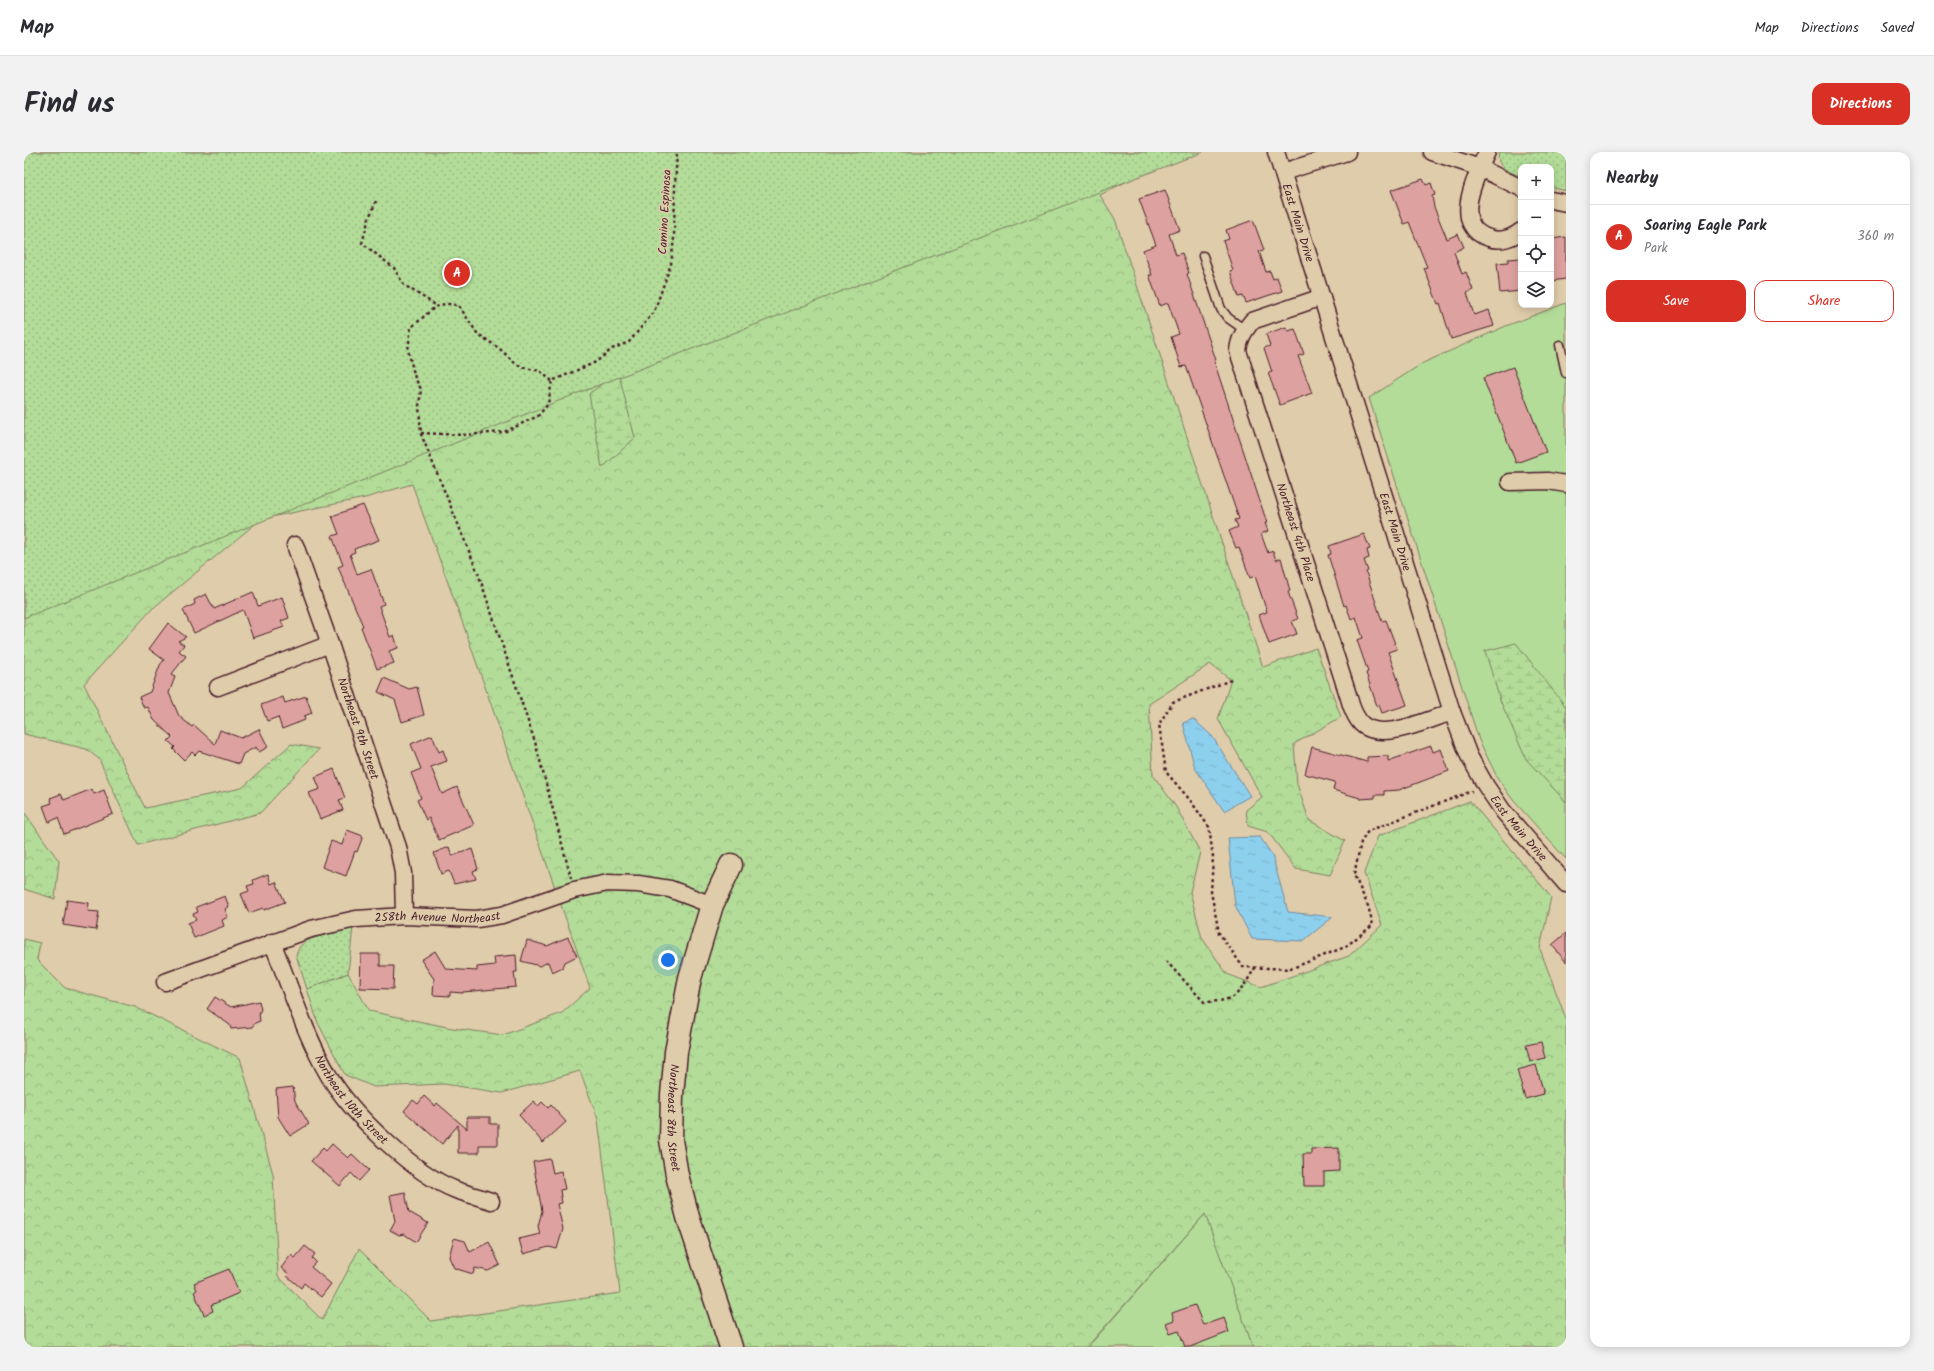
<!DOCTYPE html>
<html lang="en">
<head>
<meta charset="utf-8">
<style>
	:root { --surface:#fff; --page:#f2f2f3; --text:#2b2b33; --muted:#7c7c81; --line:#e1e1e2; --accent:#d93025 }
	body { margin:0; font-family:Kalam,sans-serif; background:var(--page); color:var(--text) }
	.controls { position:absolute; right:12px; top:12px; display:grid; overflow:hidden; border-radius:8px; box-shadow:0 2px 10px #0003 }
	.controls button { width:36px; height:36px; display:grid; place-items:center; padding:0; border:0; border-bottom:1px solid var(--line); background:var(--surface); color:var(--text); font:20px sans-serif }
	.you { position:absolute; left:644px; top:808px; width:14px; height:14px; margin:-10px; border:3px solid #fff; border-radius:50%; background:#1a73e8; box-shadow:0 0 0 6px #1a73e833 }
	.badge { display:grid; place-items:center; width:26px; height:26px; border-radius:50%; background:var(--accent); color:#fff; font-size:13px; font-weight:700 }
	.pin { position:absolute; translate:-50% -50%; border:2px solid #fff; box-shadow:0 1px 4px #0006 }
	.list { margin:0; padding:0; list-style:none }
	h2 { display:flex; justify-content:space-between; align-items:center; height:52px; margin:0; padding:0 16px; font-size:17px }
	h2 small { font-size:13px; font-weight:400; color:var(--muted) }
	.list li { display:grid; grid-template-columns:26px 1fr auto; gap:12px; align-items:center; box-sizing:border-box; height:64px; padding:0 16px; border-top:1px solid var(--line) }
	.list b { display:block; font-size:15px; white-space:nowrap }
	.list p { margin:0; font-size:13px; white-space:nowrap; color:var(--muted) }
	.list em { font-size:13px; font-style:normal; color:var(--muted) }
	.actions { display:flex; gap:8px; padding:12px 16px }
	.actions a { flex:1; padding:9px 0; border:1px solid var(--accent); border-radius:12px; text-align:center; font-size:14px; color:var(--accent) }
	.actions .main { background:var(--accent); color:#fff }
	.icon { flex:none; width:22px; height:22px; fill:none; stroke:currentColor; stroke-width:2; stroke-linecap:round; stroke-linejoin:round }
	.map { position:relative; flex:none; width:1542px; height:1195px; overflow:hidden; border-radius:12px }
	header { display:flex; align-items:center; gap:24px; box-sizing:border-box; height:56px; padding:0 20px; background:var(--surface); border-bottom:1px solid var(--line) }
	header strong { font-size:19px }
	nav { display:flex; gap:22px; margin-inline-start:auto; font-size:14px }
	.intro { display:flex; align-items:center; justify-content:space-between; box-sizing:border-box; height:96px; padding:0 24px }
	h1 { margin:0; font-size:28px }
	.button { padding:10px 18px; border-radius:12px; background:var(--accent); color:#fff; font-size:14px; font-weight:700 }
	main { display:flex; gap:24px; padding:0 24px }
	aside { flex:1; background:var(--surface); border-radius:12px; box-shadow:0 2px 10px #0003 }
	.map>svg:first-child { display:block }
	.grass { fill:#b2dc98; stroke:#7e7e62 }
	.forest { fill:url(#forest-crowns); stroke:#7e7e62 }
	.wetland { fill:url(#wetland-marsh); stroke:#7e7e62 }
	.park { fill:url(#park-dots); stroke:#7e7e62 }
	.water { fill:url(#water-ripples); stroke:#7289a0 }
	.building { fill:#dda29f; stroke:#4a1f2b }
	.lines { fill:none; stroke-linecap:round; stroke-linejoin:round }
	.lane-casing { stroke:#4a1f2b; stroke-width:11 }
	.street-casing { stroke:#4a1f2b; stroke-width:19 }
	.secondary-casing { stroke:#4a1f2b; stroke-width:25 }
	.path { stroke:#4a1f2b; stroke-width:2.5; stroke-dasharray:3 3; stroke-linecap:butt }
	.lane { stroke:#dfccaa; stroke-width:8 }
	.street { stroke:#dfccaa; stroke-width:16 }
	.secondary { stroke:#dfccaa; stroke-width:22 }
	.labels { text-anchor:middle; dominant-baseline:central; stroke-width:3; stroke-linejoin:round; paint-order:stroke }
	.street-label { font-size:12px; fill:#4a1f2b; stroke:#dfccaa }
</style>
</head>
<body>
<header>
<strong>Map</strong>
<nav><a>Map</a><a>Directions</a><a>Saved</a></nav>
</header>
<div class="intro"><h1>Find us</h1><a class="button">Directions</a></div>
<main>
<div class="map">
<svg width="1542" height="1195" viewBox="0 0 1542 1195">
	<defs>
		<pattern id="forest-crowns" width="20" height="18" patternUnits="userSpaceOnUse"><rect width="20" height="18" fill="#b2dc98"/><path d="M2 6a3 3 0 1 1 6 0M12 15a3 3 0 1 1 6 0" fill="none" stroke="#9bbc83"/></pattern>
		<pattern id="wetland-marsh" width="20" height="14" patternUnits="userSpaceOnUse"><rect width="20" height="14" fill="#b2dc98"/><path d="M1 5h8M5 5V1M11 12h8M15 12V8" fill="none" stroke="#9bbc83"/></pattern>
		<pattern id="park-dots" width="8" height="8" patternUnits="userSpaceOnUse"><rect width="8" height="8" fill="#b2dc98"/><path d="M2 2h.1M6 6h.1" fill="none" stroke="#9bbc83" stroke-width="1.8" stroke-linecap="round"/></pattern>
		<pattern id="water-ripples" width="26" height="14" patternUnits="userSpaceOnUse"><rect width="26" height="14" fill="#8dd0ee"/><path d="M2 4q2-2 4 0t4 0M15 11q2-2 4 0t4 0" fill="none" stroke="#7bb2cc"/></pattern>
	</defs>
	<rect width="100%" height="100%" fill="#dfccaa"/>
	<filter id="ink" filterUnits="userSpaceOnUse"><feTurbulence type="fractalNoise" baseFrequency=".025" numOctaves="2"/><feDisplacementMap in="SourceGraphic" scale="8" xChannelSelector="R" yChannelSelector="G"/><feConvolveMatrix kernelMatrix="1 2 1 2 8 2 1 2 1" color-interpolation-filters="sRGB"/></filter>
	<g filter="url(#ink)">
		<g class="grass">
			<polygon points="1542,151 1542,707 1489,648 1474,627 1455,588 1345,246 1399,211 1482,174"/>
			<polygon points="1182,1061 1229,1195 1063,1195 1070,1188"/>
		</g>
		<g class="forest">
			<polygon points="0,0 1161,0 1076,43 1091,67 1239,515 1292,496 1317,565 1270,592 1273,632 1285,668 1321,689 1306,723 1272,717 1244,680 1224,674 1222,658 1238,645 1194,567 1207,528 1186,512 1125,552 1129,623 1152,655 1176,700 1166,740 1178,786 1203,822 1237,835 1325,804 1358,773 1340,721 1354,684 1446,649 1527,745 1516,797 1542,867 1542,1195 1229,1195 1181,1062 1063,1195 0,1195 0,787 16,791 13,808 41,836 111,855 216,906 249,1022 254,1124 298,1168 335,1097 407,1169 596,1141 574,967 556,919 478,941 420,932 350,935 321,923 294,871 283,837 324,821 345,859 428,876 479,883 538,861 566,836 439,472 388,332 341,346 237,367 128,457 60,532 121,656 218,636 267,592 295,597 236,661 114,693 75,607 62,597 0,582"/>
			<polygon points="0,660 35,709 31,747 0,737"/>
		</g>
		<g class="wetland">
			<polygon points="594,219 611,286 578,316 565,242"/>
			<polygon points="1492,491 1542,555 1542,650 1502,607 1476,548 1461,499"/>
		</g>
		<g class="park">
			<polygon points="0,0 1179,0 554,241 0,466"/>
			<path d="M 1475,0 L 1542,0 L 1542,39 L 1527,35 L 1527,15 L 1497,15 L 1497,25 C 1486,19 1471,16 1475,0 Z"/>
			<polygon points="329,775 324,821 283,837 272,803 276,794 286,787"/>
		</g>
		<g class="water">
			<polygon points="1169,567 1188,584 1226,644 1200,659 1171,616 1159,571"/>
			<polygon points="1236,685 1248,703 1264,760 1309,765 1279,789 1228,787 1211,753 1204,686"/>
		</g>
		<g class="building">
			<polygon points="1399,27 1402,33 1407,31 1411,43 1408,44 1410,55 1423,87 1434,82 1440,95 1430,100 1438,122 1442,120 1449,138 1443,141 1450,163 1465,158 1470,174 1427,187 1416,151 1414,152 1400,116 1403,115 1385,70 1380,72 1367,38"/>
			<polygon points="1141,38 1156,78 1145,82 1152,103 1158,101 1165,121 1163,122 1192,208 1190,209 1243,371 1241,371 1244,379 1237,382 1244,401 1249,399 1252,408 1257,406 1266,439 1264,440 1274,467 1268,469 1273,482 1245,492 1235,463 1243,460 1231,424 1226,426 1215,395 1212,396 1205,379 1214,375 1211,368 1215,367 1162,214 1157,215 1147,185 1155,182 1144,151 1136,154 1125,123 1128,123 1119,98 1132,93 1115,47"/>
			<polygon points="1229,68 1240,98 1235,99 1242,120 1246,119 1249,127 1253,125 1258,139 1222,151 1219,144 1215,145 1206,119 1209,118 1199,89 1205,87 1202,78"/>
			<polygon points="1542,85 1542,127 1527,129 1527,87"/>
			<polygon points="1497,106 1497,139 1476,141 1473,111 1484,110 1484,107"/>
			<polygon points="1262,175 1264,179 1271,177 1280,202 1274,204 1288,241 1256,253 1244,221 1248,220 1240,196 1246,194 1242,182"/>
			<polygon points="1489,215 1522,300 1492,311 1459,226"/>
			<polygon points="339,353 355,388 330,397 331,400 326,402 333,422 347,417 360,452 355,454 366,485 370,483 374,496 365,499 370,511 353,517 337,475 339,474 314,415 319,413 308,384 315,382 308,364"/>
			<polygon points="1340,382 1346,397 1343,398 1345,406 1340,408 1344,419 1342,420 1358,469 1362,468 1373,497 1364,500 1383,553 1358,561 1355,553 1353,554 1342,521 1344,520 1333,488 1339,486 1332,465 1327,467 1322,453 1320,454 1304,403 1307,402 1305,394"/>
			<polygon points="229,440 234,454 258,445 265,466 257,469 260,475 229,486 219,458 170,481 159,458 171,452 170,448 182,442 190,457"/>
			<polygon points="144,471 162,485 154,489 160,493 155,499 162,504 147,523 151,525 145,541 155,564 168,575 170,573 191,592 196,578 217,586 235,577 244,595 235,600 232,595 219,602 215,612 175,599 171,603 168,600 160,608 149,597 151,595 144,589 148,585 130,568 124,555 120,556 115,545 126,540 136,513 140,508 125,497"/>
			<polygon points="360,526 385,537 393,535 400,563 378,570 371,548 354,540"/>
			<polygon points="282,544 288,561 280,564 281,568 258,577 254,565 243,569 237,553 259,545 261,551"/>
			<polygon points="408,583 415,600 419,598 423,609 407,615 418,642 433,635 450,673 415,688 405,666 402,668 393,648 397,646 387,621 397,617 387,592"/>
			<polygon points="1407,594 1409,600 1417,597 1425,619 1375,638 1360,639 1360,643 1351,643 1351,646 1336,647 1336,646 1309,638 1311,630 1281,622 1288,595 1343,610 1343,605 1364,604 1364,609"/>
			<polygon points="310,617 321,646 315,648 319,658 296,667 285,641 296,637 291,625"/>
			<polygon points="68,637 70,642 80,638 89,662 40,682 34,666 25,670 19,654 28,651 26,646 37,642 40,648"/>
			<polygon points="323,678 339,684 333,700 331,699 322,724 298,715 307,689 318,693"/>
			<polygon points="425,695 428,704 448,697 454,717 449,719 452,727 430,732 425,719 417,722 410,701"/>
			<polygon points="244,722 247,732 252,730 261,750 240,758 239,756 225,761 217,742 225,739 223,734 230,732 229,728"/>
			<polygon points="201,744 205,755 201,757 204,765 198,768 200,774 170,786 164,771 172,768 169,762 174,760 172,755"/>
			<polygon points="43,748 65,751 64,759 75,760 72,778 39,773"/>
			<polygon points="1542,781 1542,810 1528,793"/>
			<polygon points="544,785 553,804 541,810 539,815 528,820 524,810 516,814 497,809 503,788 523,794"/>
			<polygon points="411,799 422,817 453,819 453,815 471,813 470,805 492,803 493,820 490,820 492,835 439,840 439,841 426,840 426,844 409,843 410,827 397,808"/>
			<polygon points="337,802 356,802 356,814 370,814 369,837 336,836"/>
			<polygon points="191,845 207,855 235,849 237,858 235,861 236,869 231,871 228,875 207,877 206,873 183,857"/>
			<polygon points="1517,890 1521,906 1506,910 1502,893"/>
			<polygon points="1512,913 1520,942 1501,947 1493,918"/>
			<polygon points="269,935 271,949 285,972 266,984 254,965 252,937"/>
			<polygon points="400,944 411,954 413,951 443,977 443,965 466,965 466,972 474,972 474,993 455,993 455,1001 434,1001 434,973 418,992 380,959 389,948 394,952"/>
			<polygon points="510,949 514,954 518,950 524,956 527,953 542,970 519,991 495,963"/>
			<polygon points="308,992 324,1006 328,1002 345,1018 335,1029 327,1021 316,1034 287,1009 299,996 302,999"/>
			<polygon points="1315,996 1315,1019 1300,1020 1300,1034 1280,1034 1279,1002 1287,1002 1287,997"/>
			<polygon points="526,1007 529,1021 537,1019 541,1037 536,1038 538,1051 533,1052 539,1077 533,1097 525,1095 499,1102 495,1087 516,1082 514,1074 518,1059 509,1010"/>
			<polygon points="381,1040 385,1060 404,1071 392,1090 380,1082 375,1083 366,1078 371,1069 366,1043"/>
			<polygon points="430,1086 441,1089 446,1100 465,1090 476,1113 464,1119 451,1116 449,1122 430,1116 425,1105"/>
			<polygon points="281,1094 291,1102 288,1106 292,1110 287,1115 307,1132 297,1145 280,1131 277,1136 263,1124 265,1122 257,1116 267,1103 271,1106"/>
			<polygon points="205,1117 215,1141 187,1153 189,1159 180,1163 170,1140 173,1138 170,1131"/>
			<polygon points="1171,1153 1179,1173 1200,1166 1205,1180 1166,1195 1161,1195 1155,1179 1146,1182 1142,1171 1150,1168 1148,1161"/>
		</g>
		<g class="lines">
			<defs>
				<g id="lane">
					<polyline points="1179,104 1197,157 1204,166 1221,178"/>
					<polyline points="1536,193 1542,221"/>
				</g>
				<g id="street">
					<path id="s1" d="M 1252,0 L 1428,560 L 1445,604 L 1462,634 L 1479,659 L 1542,732"/>
					<polyline points="1408,0 1456,16 1497,36"/>
					<path d="M 1463,0 C 1452,24 1426,74 1465,86 C 1476,90 1488,86 1497,79"/>
					<polyline points="1259,20 1323,0"/>
					<polyline points="1527,48 1542,51"/>
					<path id="s2" d="M 1298,145 L 1228,169 C 1220,179 1215,187 1214,199 L 1325,546 C 1327,554 1330,562 1335,569 C 1353,593 1405,567 1428,560"/>
					<polyline points="1486,330 1524,329 1542,332"/>
					<path id="s3" d="M 271,393 L 306,492 L 374,695 L 379,721 L 380,764"/>
					<polyline points="194,535 306,492"/>
					<path id="s4" d="M 248,790 C 266,834 281,883 305,924 C 328,962 390,1022 432,1038 C 443,1042 455,1045 467,1049"/>
					<path id="s5" d="M 141,830 L 287,777 L 332,767 L 380,764 L 453,767 L 478,763 L 550,738 L 584,731 L 614,732 L 646,737 L 688,753"/>
				</g>
				<g id="secondary">
					<path id="s6" d="M 707,713 L 688,753 L 666,826 L 652,900 L 648,943 L 647,988 L 653,1023 L 664,1065 L 707,1195"/>
				</g>
			</defs>
			<use href="#lane" class="lane-casing"/>
			<use href="#street" class="street-casing"/>
			<use href="#secondary" class="secondary-casing"/>
			<g class="path">
				<polyline points="352,49 345,66 338,91 370,116 380,133 413,154"/>
				<path d="M 528,229 L 516,219 L 497,215 L 491,211 L 477,198 L 453,181 L 435,154 C 411,146 404,164 387,175 L 384,198 L 391,226 L 397,237 L 395,254 L 397,282 L 454,421 L 511,590 L 547,726"/>
				<polyline points="397,281 439,283 480,280 514,264 524,252 528,229 572,210 588,197 605,190 630,160 647,112 650,86 651,34 653,0"/>
				<polyline points="1207,528 1149,550 1135,572 1142,620 1166,648 1185,675 1189,705 1187,740 1195,781 1219,815 1266,817 1321,795 1349,773 1344,754 1330,723 1337,690 1344,679 1448,639"/>
				<path d="M 1142,809 L 1180,850 C 1213,849 1214,843 1231,816"/>
			</g>
			<use href="#lane" class="lane"/>
			<use href="#street" class="street"/>
			<use href="#secondary" class="secondary"/>
		</g>
	</g>
	<g class="labels">
		<g class="street-label">
			<text transform="translate(641 60) rotate(-87)">Camino Espinosa</text>
			<text stroke="none"><textPath href="#s1" startOffset="74">East Main Drive</textPath></text>
			<text stroke="none"><textPath href="#s1" startOffset="398">East Main Drive</textPath></text>
			<text stroke="none"><textPath href="#s2" startOffset="298">Northeast 4th Place</textPath></text>
			<text stroke="none"><textPath href="#s3" startOffset="194">Northeast 9th Street</textPath></text>
			<text stroke="none"><textPath href="#s1" startOffset="722">East Main Drive</textPath></text>
			<text stroke="none"><textPath href="#s5" startOffset="283">258th Avenue Northeast</textPath></text>
			<text stroke="none"><textPath href="#s4" startOffset="178">Northeast 10th Street</textPath></text>
			<text stroke="none"><textPath href="#s6" startOffset="262">Northeast 8th Street</textPath></text>
		</g>
	</g>
</svg>
<div class="controls">
<button>+</button>
<button>−</button>
<button><svg class="icon" aria-label="locate" viewBox="0 0 24 24"><circle cx="12" cy="12" r="6"/><path d="M12 2v4M12 18v4M2 12h4M18 12h4"/></svg></button>
<button><svg class="icon" aria-label="layers" viewBox="0 0 24 24"><path d="M12 4l9 5-9 5-9-5zM3 14l9 5 9-5"/></svg></button>
</div>
<div class="you"></div>
<div class="pin badge" style="left:433px;top:121px">A</div>
</div>
<aside>
<h2>Nearby<small></small></h2>
<ul class="list">
<li><span class="badge">A</span><div><b>Soaring Eagle Park</b><p>Park</p></div><em>360 m</em></li>
</ul>
<div class="actions"><a class="main">Save</a><a>Share</a></div>
</aside>
</main>
</body>
</html>
